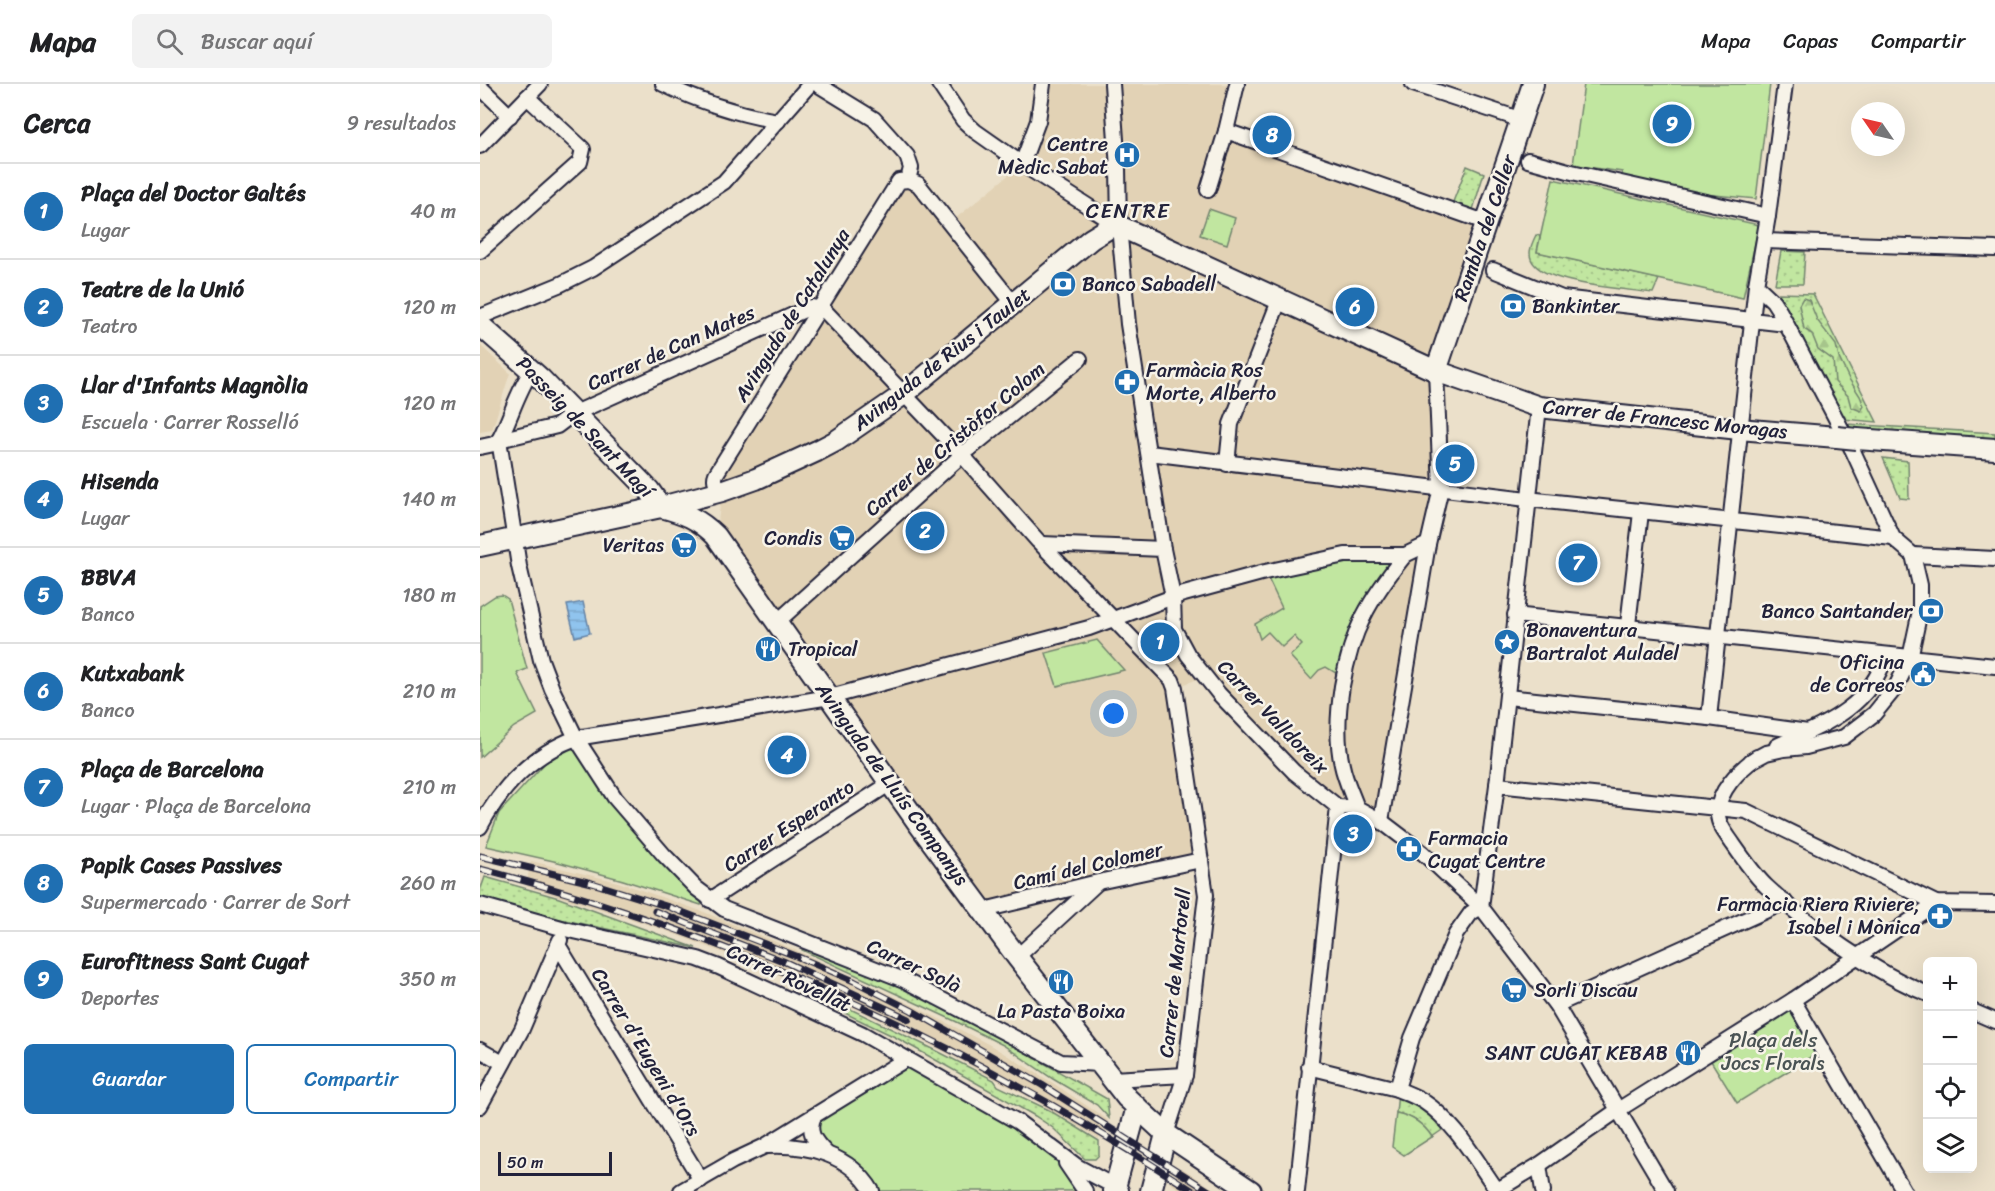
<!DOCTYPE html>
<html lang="es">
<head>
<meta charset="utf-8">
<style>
	:root { --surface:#fff; --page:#f2f2f2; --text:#202124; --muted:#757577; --line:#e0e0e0; --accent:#1f6fb2 }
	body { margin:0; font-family:Sriracha,sans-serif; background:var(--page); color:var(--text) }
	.controls { position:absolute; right:18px; bottom:18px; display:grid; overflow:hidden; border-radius:9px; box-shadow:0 6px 24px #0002 }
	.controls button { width:54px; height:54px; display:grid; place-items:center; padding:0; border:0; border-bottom:2px solid var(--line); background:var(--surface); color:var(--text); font:30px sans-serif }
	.compass { position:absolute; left:1371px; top:18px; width:54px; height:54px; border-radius:50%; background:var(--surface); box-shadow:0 6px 24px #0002; rotate:304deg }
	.scale { position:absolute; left:18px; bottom:15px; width:114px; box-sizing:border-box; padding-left:6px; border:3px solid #22223b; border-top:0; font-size:16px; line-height:21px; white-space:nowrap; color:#22223b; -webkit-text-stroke:4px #f7f3e8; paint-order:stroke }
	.you { position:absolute; left:634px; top:630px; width:21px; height:21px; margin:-15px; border:4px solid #fff; border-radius:50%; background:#1a73e8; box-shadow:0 0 0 9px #1a73e833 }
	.badge { display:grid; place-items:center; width:39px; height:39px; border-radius:50%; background:var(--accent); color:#fff; font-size:20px; font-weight:700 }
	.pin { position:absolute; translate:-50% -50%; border:3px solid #fff; box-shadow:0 2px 6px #0006 }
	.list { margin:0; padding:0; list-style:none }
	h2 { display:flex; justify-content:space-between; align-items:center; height:78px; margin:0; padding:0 24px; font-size:26px }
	h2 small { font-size:20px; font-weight:400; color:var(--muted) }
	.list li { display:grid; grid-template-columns:39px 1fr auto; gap:18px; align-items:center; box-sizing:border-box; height:96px; padding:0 24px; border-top:2px solid var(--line) }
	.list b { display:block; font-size:22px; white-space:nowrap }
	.list p { margin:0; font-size:20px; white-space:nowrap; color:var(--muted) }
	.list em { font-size:20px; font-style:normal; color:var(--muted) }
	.actions { display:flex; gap:12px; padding:18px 24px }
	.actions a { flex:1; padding:14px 0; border:2px solid var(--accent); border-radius:9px; text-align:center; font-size:21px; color:var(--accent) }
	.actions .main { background:var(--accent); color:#fff }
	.icon { flex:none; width:33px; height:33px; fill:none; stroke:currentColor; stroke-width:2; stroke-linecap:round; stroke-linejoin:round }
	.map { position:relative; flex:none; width:1515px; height:1107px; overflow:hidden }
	header { display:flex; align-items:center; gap:36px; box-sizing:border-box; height:84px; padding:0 30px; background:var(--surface); border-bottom:2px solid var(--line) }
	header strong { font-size:28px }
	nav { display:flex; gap:33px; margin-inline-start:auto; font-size:21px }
	.search { width:420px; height:54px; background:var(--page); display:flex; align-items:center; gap:15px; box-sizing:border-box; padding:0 21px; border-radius:9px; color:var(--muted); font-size:22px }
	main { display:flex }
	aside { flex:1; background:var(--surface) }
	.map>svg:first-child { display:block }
	.built { fill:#e2d2b5 }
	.grass { fill:url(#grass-dots); stroke:#72846e; stroke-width:1.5 }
	.forest { fill:url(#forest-firs); stroke:#72846e; stroke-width:1.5 }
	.park { fill:#c1e6a0; stroke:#72846e; stroke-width:1.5 }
	.water { fill:url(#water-rules); stroke:#6483a6; stroke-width:1.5 }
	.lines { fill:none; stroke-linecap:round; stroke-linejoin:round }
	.street-casing { stroke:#22223b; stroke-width:18 }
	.secondary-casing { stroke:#22223b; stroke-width:24 }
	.street { stroke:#f7f3e8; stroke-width:14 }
	.secondary { stroke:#f7f3e8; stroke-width:20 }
	.rail-casing { stroke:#22223b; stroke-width:7 }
	.rail { stroke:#f7f3e8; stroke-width:4.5; stroke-dasharray:14; stroke-linecap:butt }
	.secondary-bridge-casing { stroke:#22223b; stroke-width:24; stroke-linecap:butt }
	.secondary-bridge { stroke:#f7f3e8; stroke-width:20 }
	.labels { text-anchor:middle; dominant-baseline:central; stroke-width:5; stroke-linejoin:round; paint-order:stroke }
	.poi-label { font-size:20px; fill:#22223b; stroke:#f7f3e8; text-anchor:end }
	.street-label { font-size:20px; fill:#22223b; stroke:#f7f3e8 }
	.park-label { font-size:20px; fill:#4a5354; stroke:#f7f3e8 }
	.neighbourhood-label { font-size:21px; letter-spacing:1.5px; fill:#22223b; stroke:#f7f3e8 }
</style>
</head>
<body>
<header>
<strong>Mapa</strong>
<div class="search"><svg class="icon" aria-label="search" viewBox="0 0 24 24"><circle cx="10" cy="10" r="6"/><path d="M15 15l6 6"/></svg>Buscar aquí</div>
<nav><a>Mapa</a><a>Capas</a><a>Compartir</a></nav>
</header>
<main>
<aside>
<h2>Cerca<small>9 resultados</small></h2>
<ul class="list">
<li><span class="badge">1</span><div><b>Plaça del Doctor Galtés</b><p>Lugar</p></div><em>40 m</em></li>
<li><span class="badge">2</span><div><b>Teatre de la Unió</b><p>Teatro</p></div><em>120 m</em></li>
<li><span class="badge">3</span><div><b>Llar d'Infants Magnòlia</b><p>Escuela · Carrer Rosselló</p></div><em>120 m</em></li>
<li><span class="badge">4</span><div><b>Hisenda</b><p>Lugar</p></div><em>140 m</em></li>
<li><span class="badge">5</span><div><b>BBVA</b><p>Banco</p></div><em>180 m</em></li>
<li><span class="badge">6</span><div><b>Kutxabank</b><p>Banco</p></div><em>210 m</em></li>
<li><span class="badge">7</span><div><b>Plaça de Barcelona</b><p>Lugar · Plaça de Barcelona</p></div><em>210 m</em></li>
<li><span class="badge">8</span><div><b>Papik Cases Passives</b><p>Supermercado · Carrer de Sort</p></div><em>260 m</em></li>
<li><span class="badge">9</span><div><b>Eurofitness Sant Cugat</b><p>Deportes</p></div><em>350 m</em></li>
</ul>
<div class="actions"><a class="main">Guardar</a><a>Compartir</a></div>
</aside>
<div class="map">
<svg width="1515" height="1107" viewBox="0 0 1515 1107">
	<defs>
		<pattern id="grass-dots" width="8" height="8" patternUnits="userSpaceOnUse" patternTransform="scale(1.5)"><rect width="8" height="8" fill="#c1e6a0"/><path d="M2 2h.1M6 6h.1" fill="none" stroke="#a6c58b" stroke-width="1.8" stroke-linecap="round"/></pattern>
		<pattern id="forest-firs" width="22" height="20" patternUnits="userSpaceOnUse" patternTransform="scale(1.5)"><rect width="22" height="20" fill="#c1e6a0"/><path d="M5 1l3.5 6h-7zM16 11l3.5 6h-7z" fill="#a6c58b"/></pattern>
		<pattern id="water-rules" width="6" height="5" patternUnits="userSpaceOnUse" patternTransform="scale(1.5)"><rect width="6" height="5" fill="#90c4ee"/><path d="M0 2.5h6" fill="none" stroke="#7ca8cd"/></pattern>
	</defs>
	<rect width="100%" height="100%" fill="#ebe0ca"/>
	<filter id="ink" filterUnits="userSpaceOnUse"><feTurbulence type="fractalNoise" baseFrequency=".0167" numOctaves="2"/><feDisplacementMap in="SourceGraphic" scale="12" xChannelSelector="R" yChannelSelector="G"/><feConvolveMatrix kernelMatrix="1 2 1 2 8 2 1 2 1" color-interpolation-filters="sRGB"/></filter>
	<g filter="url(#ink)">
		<g class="built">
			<polygon points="563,0 758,0 746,46 1005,138 956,287 961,404 901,737 858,723 725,592 695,604 721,776 504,826 236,452 242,407 240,390 428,96 470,139 542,80"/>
			<polygon points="0,261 30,289 12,346 0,348"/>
			<polygon points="51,777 138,798 224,828 320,868 430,920 510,961 573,999 628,1036 619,1055 558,1018 473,972 379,926 283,884 176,843 46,802"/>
			<polygon points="702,1084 736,1107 702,1107 690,1099"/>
		</g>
		<g class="grass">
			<polygon points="987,82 1004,89 992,129 971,123"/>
			<path d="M 1056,151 L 1060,152 L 1057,168 L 1179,195 L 1173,209 C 1146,205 1073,201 1055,181 C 1046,172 1051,161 1056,151 Z"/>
			<polygon points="1301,167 1325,168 1323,200 1295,200"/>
			<polygon points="1299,209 1333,210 1397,338 1363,335"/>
			<polygon points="1366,340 1515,349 1515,365 1373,355"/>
			<polygon points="1403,374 1428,377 1429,415 1420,414"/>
			<polygon points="5,793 79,814 216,864 5,819 0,816 0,807"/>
			<polygon points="324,862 460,920 627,1015 629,1034 617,1021 573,995 523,961 477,938 322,866"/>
			<polygon points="331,906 453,965 514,996 518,1002 569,1026 619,1057 619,1071 615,1075 605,1075 573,1044 555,1032 415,953 325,910"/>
			<path d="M 918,1009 L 939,1020 L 965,1044 L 952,1053 C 943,1039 932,1032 916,1029 Z"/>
		</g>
		<polygon class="forest" points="1323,214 1329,216 1337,236 1356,261 1359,274 1369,295 1380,312 1384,322 1381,327 1371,323 1368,312 1355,298 1353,276 1338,265 1332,250 1324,245 1319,221"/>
		<g class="park">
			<polygon points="1104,0 1290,0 1276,115 1182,106 1182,101 1141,95 1142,88 1093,81"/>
			<polygon points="1073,95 1279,141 1263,214 1057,168"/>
			<polygon points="729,125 755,134 747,160 720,151"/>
			<polygon points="865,471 916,472 864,594 846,583 839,586 831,595 810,572 822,561 814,552 802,563 788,548 780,555 775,540 802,524 785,488"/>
			<polygon points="22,511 28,515 47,585 37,589 57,630 34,643 0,673 0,522 15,512"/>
			<polygon points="617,556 644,586 577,602 566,569"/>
			<polygon points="96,654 135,714 224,810 221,821 143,796 78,778 6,762 19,729 65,679"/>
			<polygon points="1310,927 1337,969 1257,1019 1231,977"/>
			<polygon points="426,975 575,1065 606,1107 392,1107 334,1057 334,1032"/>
			<path d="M 916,1029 C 932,1032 943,1039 952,1053 L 924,1071 L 912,1063 Z"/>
		</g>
		<polygon class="water" points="103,518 110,549 95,553 87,521"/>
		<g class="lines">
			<defs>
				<g id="street">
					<path d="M 183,0 C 220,18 257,30 298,37"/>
					<polyline points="337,0 394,35 427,72 431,84 428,96"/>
					<polyline points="459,0 483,36 495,47 542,80 639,142"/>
					<polyline points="632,0 638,84 639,142 648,240 683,465 693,513 694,545 708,571 739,610 814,688 858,723 877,724 901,737 943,769 1001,823 1076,921 1186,1107"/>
					<polyline points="933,0 1042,36"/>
					<polyline points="0,3 30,32"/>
					<polyline points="746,47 1005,138"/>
					<polyline points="0,62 60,0"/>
					<polyline points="1048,76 1092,88 1288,132"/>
					<polyline points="542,80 558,37 563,0"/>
					<polyline points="728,106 746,47 757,0"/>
					<polyline points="1284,157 1515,165"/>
					<polyline points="0,167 100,78 103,65 47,13"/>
					<polyline points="1013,186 1082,214 1306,240"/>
					<polyline points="0,233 81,200 113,184 244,98 330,0"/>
					<path d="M 52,286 C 37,308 31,333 19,356 L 39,482 L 61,576 L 72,605 L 96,654 L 135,714 L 184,771 L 216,804 L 244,825 L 424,896 L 581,978 L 620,980"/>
					<polyline points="0,363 14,360 19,356 77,342 93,330 324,226 331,223 343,225 482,371 558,457 692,596 695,604 726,811 705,991 686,1050"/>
					<polyline points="669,369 1047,415 1413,454"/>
					<polyline points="747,380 751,340 799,217"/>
					<path d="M 242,407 C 237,402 233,397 236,390 L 419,97 L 428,96 L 438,100 L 533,219"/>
					<polyline points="562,460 683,465"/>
					<polyline points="1433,471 1515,475"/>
					<polyline points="1035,531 1515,582"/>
					<polyline points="296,539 482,371 600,275"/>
					<polyline points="1148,541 1161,428"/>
					<polyline points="1027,613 1229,634 1328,648"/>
					<polyline points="1229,634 1276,201 1288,132 1305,0"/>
					<path d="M 1297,662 C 1343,641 1389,625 1406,571"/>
					<path d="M 1277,673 C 1260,685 1236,708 1238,732 C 1239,742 1247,751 1253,760 C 1263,774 1274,791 1287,803 C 1329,842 1395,889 1448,910"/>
					<polyline points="1271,677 1286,669 1304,665 1326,663 1364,653 1394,630 1416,603 1430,574 1440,527 1440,501 1433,471 1413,454 1373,367 1300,228 1293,217 1276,201"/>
					<polyline points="1017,701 1266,727 1456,819 1515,820"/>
					<path d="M 877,724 C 872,710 865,696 862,681 C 856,655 858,628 862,602 C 872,545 889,516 925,471"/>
					<polyline points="901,737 948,460 961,404 956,287"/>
					<path d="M 0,743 C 21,703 53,670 96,654 L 350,613 L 609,544 L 693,513 L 785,488 L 865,471 L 925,471 L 948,460"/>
					<polyline points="230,816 409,700"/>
					<polyline points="0,821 85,845 218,875 239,883 383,950 538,1038 598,1083 641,1106"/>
					<polyline points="504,826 618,798 721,776"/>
					<polyline points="78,861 221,1096"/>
					<polyline points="537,873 617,799"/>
					<polyline points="1313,916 1424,1107"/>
					<polyline points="1076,921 1305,818"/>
					<polyline points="1492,927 1515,937"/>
					<polyline points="0,966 23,979"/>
					<polyline points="829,983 917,1005"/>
					<polyline points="632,995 705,991"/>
					<polyline points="0,1022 42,945 80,856"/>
					<path d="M 334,1032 C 327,1048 334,1057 346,1069"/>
					<path d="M 287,1062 C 327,1060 370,1070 392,1107"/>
					<polyline points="586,1079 605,1107"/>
					<polyline points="1059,1081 1063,1107"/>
					<path d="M 1017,1106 C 995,1075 975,1038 943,1017 C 935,1012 926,1009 917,1005 L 932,954 L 976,850 L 991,829 L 1001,823 L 1017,701 L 1059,323"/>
					<polyline points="201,1107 253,1077 285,1062 426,975"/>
					<polyline points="817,1107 858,723"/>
					<polyline points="1016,1107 1059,1081 1138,1026 1313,916 1456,819"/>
				</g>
				<g id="secondary">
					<polyline points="0,241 61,295 169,406 181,423"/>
					<polyline points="956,287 1053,0"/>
					<polyline points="1377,355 1515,365"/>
					<path d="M 181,423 C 204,429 219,435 236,452 L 438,739 L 537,873 L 647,1014 L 686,1050 L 771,1107"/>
					<polyline points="0,462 181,423 242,407 276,395 337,367 356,357 424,310 611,155 629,144 639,142 956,287 1059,323 1259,345 1357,353"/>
					<polyline points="634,1107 657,1023"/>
					<polyline points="671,1107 686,1050"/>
				</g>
			</defs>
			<use href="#street" class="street-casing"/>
			<use href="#secondary" class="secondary-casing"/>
			<use href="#street" class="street"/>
			<use href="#secondary" class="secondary"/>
			<defs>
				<g id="rail">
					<polyline points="0,772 112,799 189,823 316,872 374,897 431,926 562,1001 729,1107"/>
					<path d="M 0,785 C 254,850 493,964 713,1107"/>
					<polyline points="175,827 303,877 429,935"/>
				</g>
			</defs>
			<use href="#rail" class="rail-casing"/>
			<use href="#rail" class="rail"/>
			<defs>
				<polyline id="secondary-bridge" points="1357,353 1377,355"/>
			</defs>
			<use href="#secondary-bridge" class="secondary-bridge-casing"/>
			<use href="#secondary-bridge" class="secondary-bridge"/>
		</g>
	</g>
	<defs>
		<symbol id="hospital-disc" viewBox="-11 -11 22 22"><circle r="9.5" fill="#1f6fb2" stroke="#f7f3e8"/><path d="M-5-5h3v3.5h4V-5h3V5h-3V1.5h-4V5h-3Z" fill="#fff"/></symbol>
		<symbol id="bank-disc" viewBox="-11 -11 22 22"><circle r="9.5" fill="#1f6fb2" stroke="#f7f3e8"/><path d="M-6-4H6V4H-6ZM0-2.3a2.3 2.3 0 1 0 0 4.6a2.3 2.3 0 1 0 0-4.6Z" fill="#fff"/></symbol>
		<symbol id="pharmacy-disc" viewBox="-11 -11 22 22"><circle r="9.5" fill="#1f6fb2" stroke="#f7f3e8"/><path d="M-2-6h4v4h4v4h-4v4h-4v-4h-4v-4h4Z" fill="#fff"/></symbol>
		<symbol id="supermarket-disc" viewBox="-11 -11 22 22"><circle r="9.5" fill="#1f6fb2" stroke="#f7f3e8"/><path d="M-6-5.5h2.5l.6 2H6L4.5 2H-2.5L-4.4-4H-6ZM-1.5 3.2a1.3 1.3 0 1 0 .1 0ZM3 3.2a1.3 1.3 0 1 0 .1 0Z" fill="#fff"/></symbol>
		<symbol id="sight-disc" viewBox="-11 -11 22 22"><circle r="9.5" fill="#1f6fb2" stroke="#f7f3e8"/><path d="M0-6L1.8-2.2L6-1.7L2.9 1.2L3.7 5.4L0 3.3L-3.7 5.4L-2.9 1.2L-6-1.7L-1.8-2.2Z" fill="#fff"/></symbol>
		<symbol id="restaurant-disc" viewBox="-11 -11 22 22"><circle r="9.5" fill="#1f6fb2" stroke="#f7f3e8"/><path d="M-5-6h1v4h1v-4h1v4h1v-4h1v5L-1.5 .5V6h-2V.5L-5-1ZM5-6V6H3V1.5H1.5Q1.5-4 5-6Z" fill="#fff"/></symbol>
		<symbol id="civic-disc" viewBox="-11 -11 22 22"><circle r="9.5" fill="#1f6fb2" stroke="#f7f3e8"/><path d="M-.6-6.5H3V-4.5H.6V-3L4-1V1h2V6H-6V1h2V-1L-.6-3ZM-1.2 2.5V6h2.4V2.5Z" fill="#fff"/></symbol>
	</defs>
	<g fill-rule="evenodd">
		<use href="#hospital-disc" x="632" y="56" width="30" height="30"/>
		<use href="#bank-disc" x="568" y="185" width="30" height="30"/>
		<use href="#bank-disc" x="1018" y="207" width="30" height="30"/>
		<use href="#pharmacy-disc" x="632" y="283" width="30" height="30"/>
		<use href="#supermarket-disc" x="347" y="439" width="30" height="30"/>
		<use href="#supermarket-disc" x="189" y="446" width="30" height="30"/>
		<use href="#bank-disc" x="1436" y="512" width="30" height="30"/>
		<use href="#sight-disc" x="1012" y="543" width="30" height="30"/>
		<use href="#restaurant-disc" x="273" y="550" width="30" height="30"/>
		<use href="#civic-disc" x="1428" y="575" width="30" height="30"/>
		<use href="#pharmacy-disc" x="914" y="750" width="30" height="30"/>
		<use href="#pharmacy-disc" x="1445" y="817" width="30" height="30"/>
		<use href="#restaurant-disc" x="566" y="883" width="30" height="30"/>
		<use href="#supermarket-disc" x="1019" y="891" width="30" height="30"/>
		<use href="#restaurant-disc" x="1193" y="954" width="30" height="30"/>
	</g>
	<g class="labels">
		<g class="poi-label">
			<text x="628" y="60">Centre<tspan x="628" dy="23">Mèdic Sabat</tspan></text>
			<text x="602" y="200" text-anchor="start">Banco Sabadell</text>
			<text x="1052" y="222" text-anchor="start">Bankinter</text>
			<text x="666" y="286" text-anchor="start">Farmàcia Ros<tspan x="666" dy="23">Morte, Alberto</tspan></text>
			<text x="342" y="454">Condis</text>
			<text x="184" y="461">Veritas</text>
			<text x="1432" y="527">Banco Santander</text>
			<text x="1046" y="546" text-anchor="start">Bonaventura<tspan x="1046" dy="23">Bartralot Auladel</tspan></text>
			<text x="308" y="565" text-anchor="start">Tropical</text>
			<text x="1424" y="578">Oficina<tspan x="1424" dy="23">de Correos</tspan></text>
			<text x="948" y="754" text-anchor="start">Farmacia<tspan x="948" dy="23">Cugat Centre</tspan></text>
			<text x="1440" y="820">Farmàcia Riera Riviere,<tspan x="1440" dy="23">Isabel i Mònica</tspan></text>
			<text x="1054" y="906" text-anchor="start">Sorli Discau</text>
			<text x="581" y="927" text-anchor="middle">La Pasta Boixa</text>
			<text x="1188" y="969">SANT CUGAT KEBAB</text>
		</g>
		<g class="street-label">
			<text transform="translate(1005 144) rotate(-71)">Rambla del Celler</text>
			<text transform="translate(312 231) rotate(-58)">Avinguda de Catalunya</text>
			<text transform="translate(191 264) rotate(-24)">Carrer de Can Mates</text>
			<text transform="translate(462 275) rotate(-38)">Avinguda de Rius i Taulet</text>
			<text transform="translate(1185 335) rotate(6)">Carrer de Francesc Moragas</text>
			<text transform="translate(105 343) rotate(46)">Passeig de Sant Magí</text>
			<text transform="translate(475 355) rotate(-40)">Carrer de Cristòfor Colom</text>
			<text transform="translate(793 633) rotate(46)">Carrer Valldoreix</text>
			<text transform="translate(412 700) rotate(54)">Avinguda de Lluís Companys</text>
			<text transform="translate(309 742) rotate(-33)">Carrer Esperanto</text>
			<text transform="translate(608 782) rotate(-13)">Camí del Colomer</text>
			<text transform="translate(434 882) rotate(25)">Carrer Solà</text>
			<text transform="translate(695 889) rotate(-84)">Carrer de Martorell</text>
			<text transform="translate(309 894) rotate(25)">Carrer Rovellat</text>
			<text transform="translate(166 968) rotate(59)">Carrer d'Eugeni d'Ors</text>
		</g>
		<g class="park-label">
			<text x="1293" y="956">Plaça dels<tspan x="1293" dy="23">Jocs Florals</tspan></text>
		</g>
		<g class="neighbourhood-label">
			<text x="648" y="127">CENTRE</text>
		</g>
	</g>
</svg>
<div class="controls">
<button>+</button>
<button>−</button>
<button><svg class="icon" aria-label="locate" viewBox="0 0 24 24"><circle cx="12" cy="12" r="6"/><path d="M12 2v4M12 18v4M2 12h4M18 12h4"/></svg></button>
<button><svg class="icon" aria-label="layers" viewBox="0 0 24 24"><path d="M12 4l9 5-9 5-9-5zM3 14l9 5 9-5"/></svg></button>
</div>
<svg class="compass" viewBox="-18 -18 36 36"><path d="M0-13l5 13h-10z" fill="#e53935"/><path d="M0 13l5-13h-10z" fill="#757577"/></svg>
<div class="scale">50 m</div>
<div class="you"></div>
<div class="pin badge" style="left:680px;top:558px">1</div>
<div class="pin badge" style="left:445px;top:447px">2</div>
<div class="pin badge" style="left:873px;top:750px">3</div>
<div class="pin badge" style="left:307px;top:671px">4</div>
<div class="pin badge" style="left:975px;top:380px">5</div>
<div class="pin badge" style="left:875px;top:223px">6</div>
<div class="pin badge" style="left:1098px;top:479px">7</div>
<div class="pin badge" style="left:792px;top:51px">8</div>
<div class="pin badge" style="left:1192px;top:40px">9</div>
</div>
</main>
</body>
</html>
